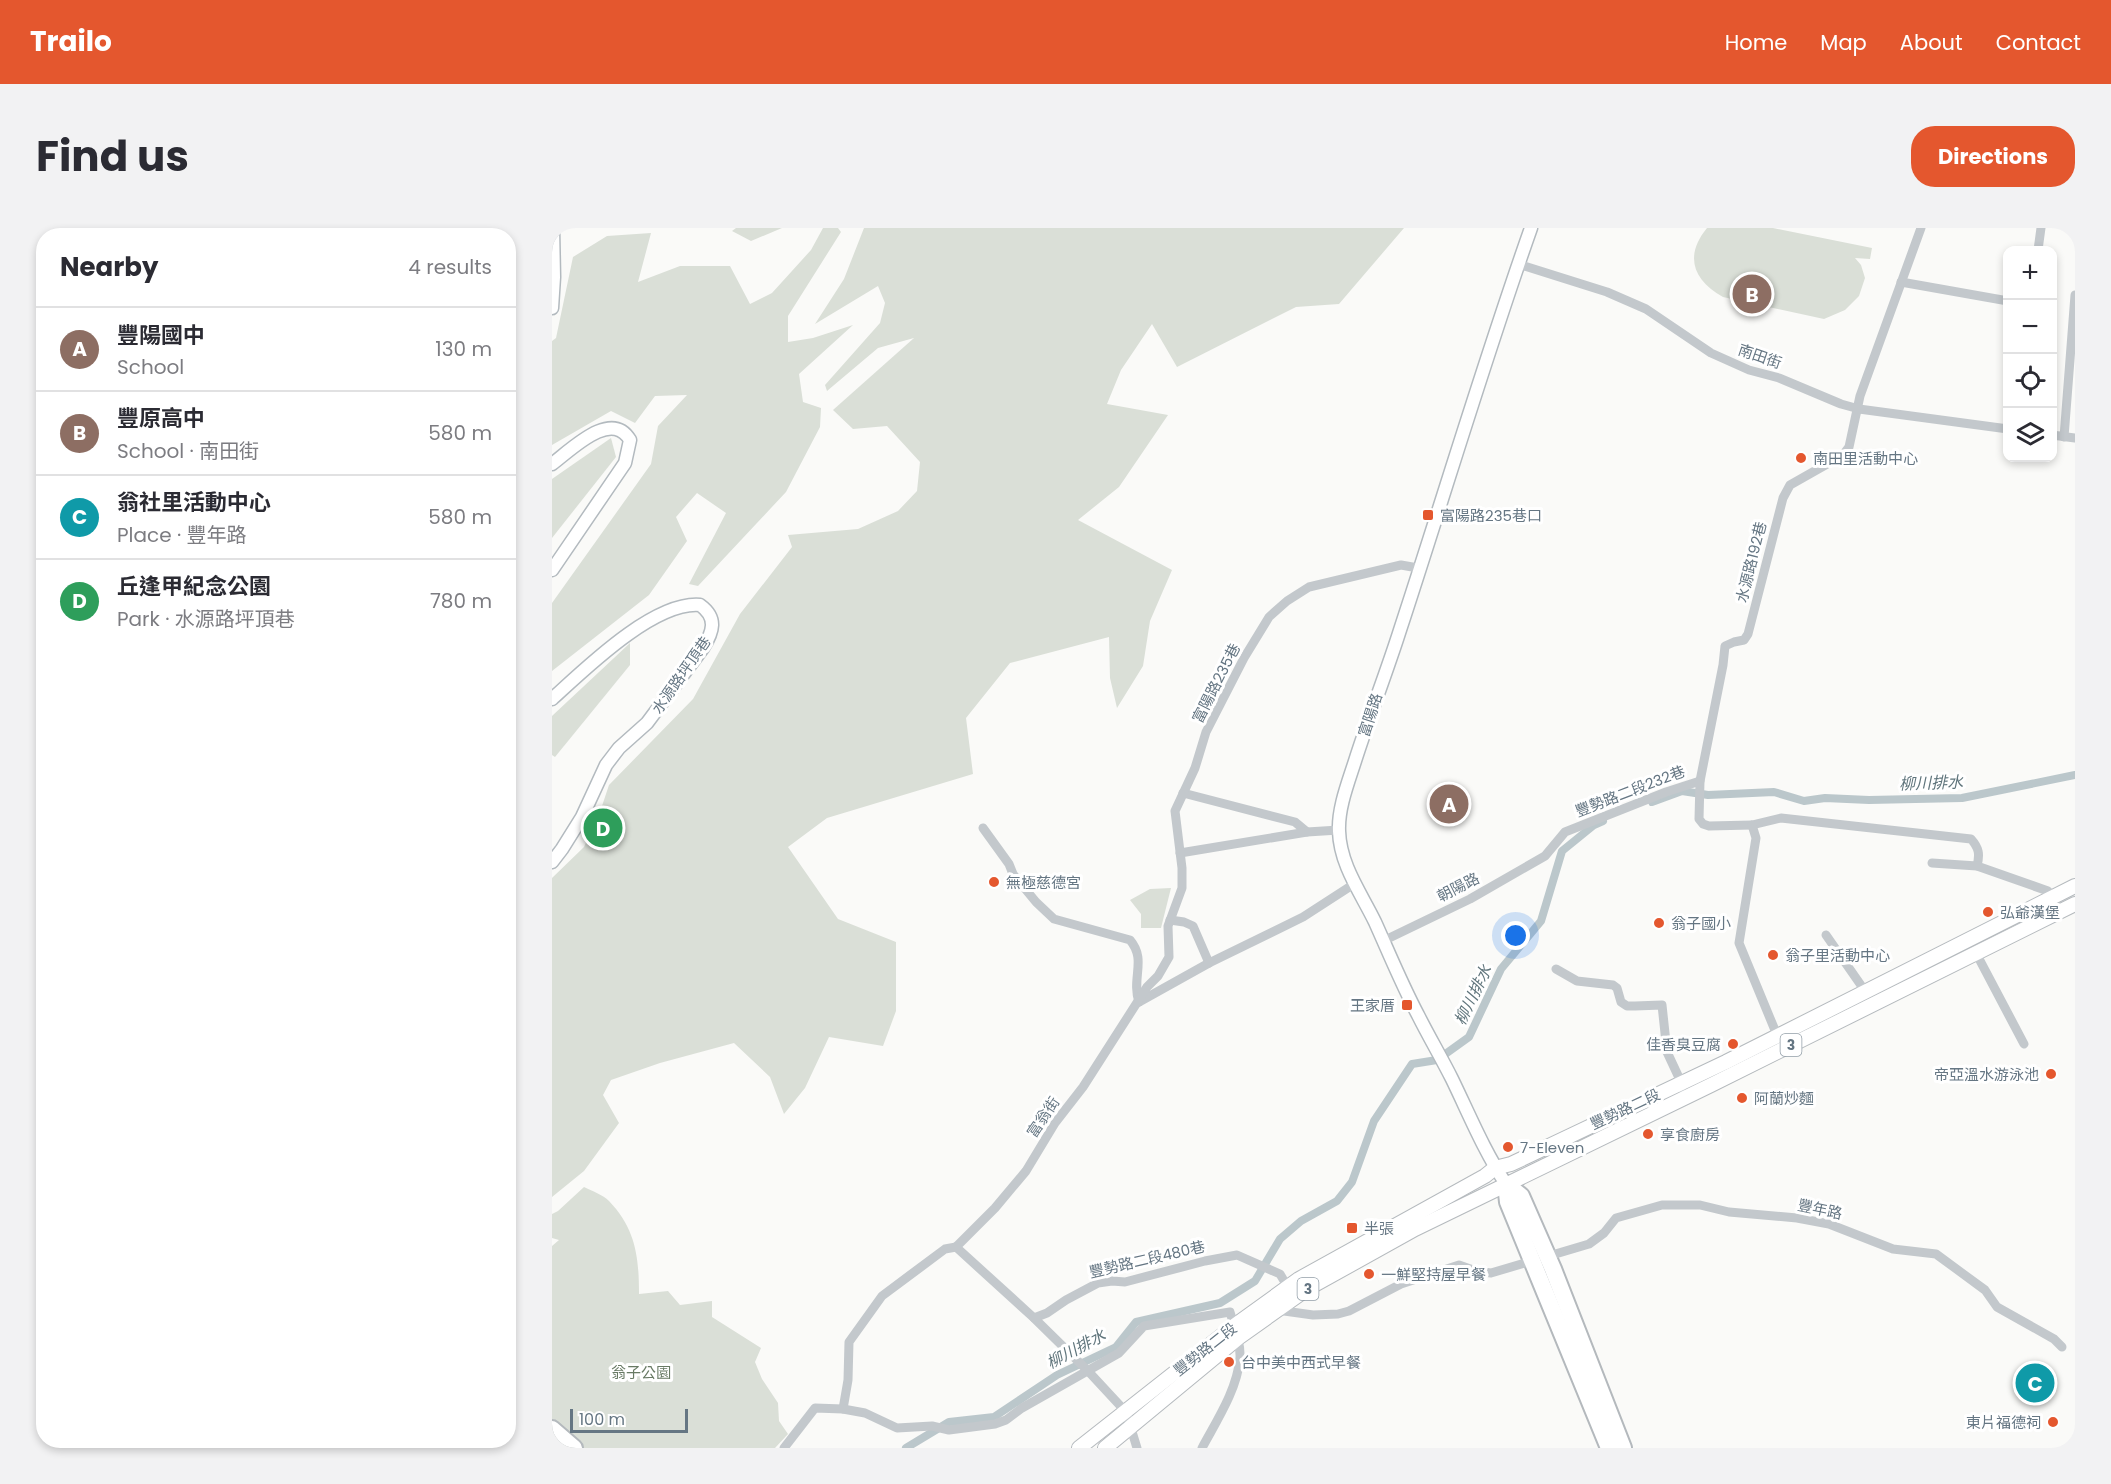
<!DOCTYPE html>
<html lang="en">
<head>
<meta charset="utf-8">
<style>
	:root { --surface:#fff; --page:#f2f2f3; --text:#2b2b33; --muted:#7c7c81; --line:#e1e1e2; --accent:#e4572e }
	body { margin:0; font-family:Poppins,"Noto Sans TC",sans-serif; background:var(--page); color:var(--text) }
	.controls { position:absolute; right:18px; top:18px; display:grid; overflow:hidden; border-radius:12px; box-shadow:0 3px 9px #0003 }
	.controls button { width:54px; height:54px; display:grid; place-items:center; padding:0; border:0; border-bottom:2px solid var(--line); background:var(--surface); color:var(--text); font:30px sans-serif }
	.scale { position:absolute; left:18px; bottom:15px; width:118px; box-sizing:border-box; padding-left:6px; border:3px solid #657683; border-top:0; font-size:16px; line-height:21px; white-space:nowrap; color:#657683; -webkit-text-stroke:4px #fff; paint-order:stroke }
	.you { position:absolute; left:964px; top:708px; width:21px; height:21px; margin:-15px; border:4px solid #fff; border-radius:50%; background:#1a73e8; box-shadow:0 0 0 9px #1a73e833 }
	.badge { display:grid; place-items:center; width:39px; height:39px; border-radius:50%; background:var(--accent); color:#fff; font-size:20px; font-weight:700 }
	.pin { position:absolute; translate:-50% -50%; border:3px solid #fff; box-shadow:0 2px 6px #0006 }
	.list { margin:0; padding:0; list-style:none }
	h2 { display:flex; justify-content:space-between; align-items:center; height:78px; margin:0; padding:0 24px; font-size:26px }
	h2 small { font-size:20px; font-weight:400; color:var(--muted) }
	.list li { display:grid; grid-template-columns:39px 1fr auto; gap:18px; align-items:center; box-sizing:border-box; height:84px; padding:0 24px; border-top:2px solid var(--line) }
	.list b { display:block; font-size:22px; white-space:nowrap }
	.list p { margin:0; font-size:20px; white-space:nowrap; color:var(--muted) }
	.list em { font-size:20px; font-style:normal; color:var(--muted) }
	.icon { flex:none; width:33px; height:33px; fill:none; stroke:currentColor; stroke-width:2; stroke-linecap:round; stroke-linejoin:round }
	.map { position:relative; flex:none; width:1523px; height:1220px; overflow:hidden; border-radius:24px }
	header { display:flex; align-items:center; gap:36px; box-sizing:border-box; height:84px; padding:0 30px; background:var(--accent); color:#fff }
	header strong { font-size:28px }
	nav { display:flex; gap:33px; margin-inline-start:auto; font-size:21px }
	.intro { display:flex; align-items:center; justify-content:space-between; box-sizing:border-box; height:144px; padding:0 36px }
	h1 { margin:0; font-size:42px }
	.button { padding:15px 27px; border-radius:24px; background:var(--accent); color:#fff; font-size:21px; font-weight:700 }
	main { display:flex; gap:36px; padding:0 36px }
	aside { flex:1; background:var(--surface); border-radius:24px; box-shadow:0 3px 9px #0003 }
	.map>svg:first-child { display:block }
	.green { fill:#dadfd7 }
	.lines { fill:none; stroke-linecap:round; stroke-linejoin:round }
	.canal { stroke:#bbc7cb; stroke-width:8 }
	.secondary-casing { stroke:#b3babf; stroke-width:15 }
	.primary-casing { stroke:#b5babe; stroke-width:16 }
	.highway-casing { stroke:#b4b9bd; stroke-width:20 }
	.street { stroke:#c3c8cc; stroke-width:9 }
	.secondary { stroke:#fff; stroke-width:12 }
	.primary { stroke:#fff; stroke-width:14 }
	.highway { stroke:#fff; stroke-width:16 }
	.poi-dot { fill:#e4572e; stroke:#fff; stroke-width:2 }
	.labels { text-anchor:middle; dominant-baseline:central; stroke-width:6; stroke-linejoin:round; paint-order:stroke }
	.shield { fill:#fff; stroke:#939fa8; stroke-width:1.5 }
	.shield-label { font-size:14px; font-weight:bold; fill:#657683 }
	.street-label { font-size:15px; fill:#657683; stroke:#fff }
	.poi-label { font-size:15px; fill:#657683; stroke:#fff; text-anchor:start }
	.park-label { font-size:15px; fill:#687a64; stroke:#fff }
	.water-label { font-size:16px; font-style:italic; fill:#60757c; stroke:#fff }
</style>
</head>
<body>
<header>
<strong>Trailo</strong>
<nav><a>Home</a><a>Map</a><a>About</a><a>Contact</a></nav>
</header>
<div class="intro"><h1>Find us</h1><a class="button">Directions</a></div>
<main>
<aside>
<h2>Nearby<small>4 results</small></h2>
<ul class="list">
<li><span class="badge" style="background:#8d6e63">A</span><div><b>豐陽國中</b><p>School</p></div><em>130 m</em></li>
<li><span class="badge" style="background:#8d6e63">B</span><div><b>豐原高中</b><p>School · 南田街</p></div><em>580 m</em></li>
<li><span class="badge" style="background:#0f9aa8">C</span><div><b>翁社里活動中心</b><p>Place · 豐年路</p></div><em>580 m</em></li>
<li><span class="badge" style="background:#2e9e5b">D</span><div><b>丘逢甲紀念公園</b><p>Park · 水源路坪頂巷</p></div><em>780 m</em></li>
</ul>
</aside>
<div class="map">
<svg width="1523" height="1220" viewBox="0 0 1523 1220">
	<rect width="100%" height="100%" fill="#fafaf8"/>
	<g class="green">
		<polygon points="184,0 230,0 199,13 180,3"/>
		<polygon points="271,0 286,0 289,4 236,88 236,114 261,110 301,97 247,146 251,174 269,180 268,199 234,264 146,358 137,356 174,285 145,265 124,289 135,313 97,367 0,443 0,375 99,236 106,198 135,167 103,168 83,195 59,183 0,217 0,113 4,110 21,29 55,8 99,5 86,54 128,38 178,38 198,76 220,65 259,22"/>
		<polygon points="312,0 852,0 787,76 744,79 625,139 600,96 569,142 555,176 616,187 567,259 526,292 620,342 598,393 591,438 565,480 558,450 557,409 458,435 414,490 421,546 275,590 236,619 286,691 344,714 344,783 331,818 277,809 253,860 232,886 218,849 182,815 108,835 59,852 51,867 67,895 32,943 0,969 0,650 32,619 49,581 57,557 141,471 188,386 240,319 236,307 306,301 346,283 365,263 368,234 335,198 301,201 281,182 362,110 326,120 275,163 273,157 328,95 333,75 326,58 263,96 292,51"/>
		<path d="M 1155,0 L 1221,0 L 1320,20 L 1318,31 L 1303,30 L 1309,37 L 1313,50 L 1307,68 L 1293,82 L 1272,91 L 1171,69 C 1141,52 1132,28 1155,0 Z"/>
		<polygon points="59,210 64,229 0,310 0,251"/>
		<polygon points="78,415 78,437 3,529 0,527 0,488"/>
		<polygon points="619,660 609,700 589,700 589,686 578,672 598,661"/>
		<path d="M 32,959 C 40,963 51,967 57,973 C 84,1001 87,1030 87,1066 L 116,1063 L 128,1077 L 160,1073 L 160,1089 L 209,1120 L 203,1134 L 210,1151 L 226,1175 L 227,1193 L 236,1206 L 223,1220 L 0,1220 L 0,1018 L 7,1012 L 0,1010 L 0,986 L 6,983 Z"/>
	</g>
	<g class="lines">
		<g class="canal">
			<polyline points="1100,574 1130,563 1156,567 1222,564 1252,573 1273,570 1317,572 1410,570 1523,547"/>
			<polyline points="354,1220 397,1194 442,1189 505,1147 564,1119 584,1094 668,1075 703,1053 728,1011 749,993 785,973 800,954 822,893 860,836 885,832 917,809 949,741 989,693 1010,623 1042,597 1051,593"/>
		</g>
		<defs>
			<g id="secondary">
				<polyline points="0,80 2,49 1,0"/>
				<path d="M 0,236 C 20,221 59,181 78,212 L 73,235 L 0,342"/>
				<path d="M 0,471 C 33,441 102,373 148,377 C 166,390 161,404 151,420 L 95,495 L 67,520 L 54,537 L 30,589 L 10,621 L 0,634"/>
				<path d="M 954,956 C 932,923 917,886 900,851 C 889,829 877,809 866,787 C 850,757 837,725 823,694 C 809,665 788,637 787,603 C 786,580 796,555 803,533 C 817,489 834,446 848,402 C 892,268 932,133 979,0"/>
			</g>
			<g id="primary">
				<polyline points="527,1220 682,1098 747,1051 933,948 943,940 959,936 1174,834 1523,658"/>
				<polyline points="553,1220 686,1110 755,1061 863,1001 1159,857 1523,676"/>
			</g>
			<g id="highway">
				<polyline points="954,956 969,968 1001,1041 1071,1220"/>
				<polyline points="954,956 956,974 1057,1220"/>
				<polyline points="0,1201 22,1220"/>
			</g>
		</defs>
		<use href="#secondary" class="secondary-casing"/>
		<use href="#primary" class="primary-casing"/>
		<use href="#highway" class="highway-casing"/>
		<g class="street">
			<path d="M 1369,0 L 1308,168 L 1297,219 L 1291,227 L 1238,257 L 1231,270 L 1196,406 L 1192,412 L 1182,414 L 1173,418 L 1171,437 L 1148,553 L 1147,591 L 1151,596 L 1157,598 L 1200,597 L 1229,590 L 1419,611 C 1427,620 1428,626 1425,638"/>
			<polyline points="1486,22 1489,0"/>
			<polyline points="966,36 1055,64 1094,81 1159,125 1197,142 1227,150 1289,176 1307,181 1456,201"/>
			<polyline points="1349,54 1456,73"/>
			<polyline points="1500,207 1523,210"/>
			<polyline points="1512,209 1523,67"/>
			<polyline points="631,565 743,594 755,604"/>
			<polyline points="1200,597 1204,610 1187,715 1227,812"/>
			<path d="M 431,600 L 457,636 L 461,646 L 484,674 L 502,691 L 578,712 C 595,732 579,750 587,774"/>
			<polyline points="628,625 755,604 787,602"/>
			<polyline points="1380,635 1425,638 1496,663 1498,670"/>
			<polyline points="618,692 632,694 641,698 657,735"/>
			<polyline points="1274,707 1313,763"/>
			<polyline points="831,713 918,671 993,628 1013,604 1114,564 1148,553"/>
			<polyline points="1424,725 1472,816"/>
			<polyline points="1004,741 1025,753 1061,757 1065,760 1069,774 1075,778 1083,778 1110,777 1115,824 1129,854 1129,860"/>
			<polyline points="587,774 657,735 751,689 802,656"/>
			<polyline points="404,1019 443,980 474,943 503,895 531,859 595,759 606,748 617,729 616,698 630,660 630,640 623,583 643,540 654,504 692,430 717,389 735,373 757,359 849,337 866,340"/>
			<polyline points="404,1019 482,1090 536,1143 574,1184 585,1220"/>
			<polyline points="1000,1027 1037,1016 1052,1005 1064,990 1110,977 1148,977 1177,984 1245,990 1277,996 1341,1021 1384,1026 1433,1062 1445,1079 1502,1111 1510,1119"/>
			<polyline points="725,1082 761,1087 786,1086 797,1083 849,1056 907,1037 924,1043 939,1045 976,1034"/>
			<polyline points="482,1090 495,1085 514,1072 546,1055 560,1053 573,1054 653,1033 685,1027 728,1046 738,1063"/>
			<polyline points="291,1181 296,1152 297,1114 330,1068 393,1021 404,1019"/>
			<path d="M 232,1220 L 263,1180 L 291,1181 L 313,1185 L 345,1200 L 380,1198 L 397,1202 L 443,1196 L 454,1192 L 470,1180 L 567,1125 L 592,1098 L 678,1084 C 682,1098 689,1115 688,1130 C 685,1162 665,1192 650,1220"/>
		</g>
		<use href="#secondary" class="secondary"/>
		<use href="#primary" class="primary"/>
		<use href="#highway" class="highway"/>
	</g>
	<g class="poi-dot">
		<circle cx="1249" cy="230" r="6"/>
		<rect x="870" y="281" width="12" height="12" rx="3"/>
		<circle cx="442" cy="654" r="6"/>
		<circle cx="1436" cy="684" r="6"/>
		<circle cx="1107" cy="695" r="6"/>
		<circle cx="1221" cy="727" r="6"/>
		<rect x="849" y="771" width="12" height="12" rx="3"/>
		<circle cx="1181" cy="816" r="6"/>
		<circle cx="1499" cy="846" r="6"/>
		<circle cx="1190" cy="870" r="6"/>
		<circle cx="1096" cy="906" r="6"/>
		<circle cx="956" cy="919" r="6"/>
		<rect x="794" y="994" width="12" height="12" rx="3"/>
		<circle cx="817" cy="1046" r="6"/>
		<circle cx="677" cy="1134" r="6"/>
		<circle cx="1501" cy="1194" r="6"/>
	</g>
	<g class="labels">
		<g class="shield">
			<rect x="1228.5" y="806" width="21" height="22" rx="4.5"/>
			<rect x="745.5" y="1050" width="21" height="22" rx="4.5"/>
		</g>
		<g class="shield-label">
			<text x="1239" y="817">3</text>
			<text x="756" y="1061">3</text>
		</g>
		<g class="street-label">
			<text transform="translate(1208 128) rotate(19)">南田街</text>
			<text transform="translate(1199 334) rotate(-76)">水源路192巷</text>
			<text transform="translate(129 447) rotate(-55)">水源路坪頂巷</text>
			<text transform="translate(664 455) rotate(-63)">富陽路235巷</text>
			<text transform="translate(818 487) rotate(-72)">富陽路</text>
			<text transform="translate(1078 563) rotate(-21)">豐勢路二段232巷</text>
			<text transform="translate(906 659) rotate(-27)">朝陽路</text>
			<text transform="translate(1073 881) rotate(-25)">豐勢路二段</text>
			<text transform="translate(491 889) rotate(-56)">富翁街</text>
			<text transform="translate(1268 981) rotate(12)">豐年路</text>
			<text transform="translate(595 1031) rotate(-13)">豐勢路二段480巷</text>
			<text transform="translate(653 1121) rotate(-38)">豐勢路二段</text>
		</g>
		<g class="poi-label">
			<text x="1261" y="230">南田里活動中心</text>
			<text x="888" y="287">富陽路235巷口</text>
			<text x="454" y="654">無極慈德宮</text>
			<text x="1448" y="684">弘爺漢堡</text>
			<text x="1119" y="695">翁子國小</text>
			<text x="1233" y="727">翁子里活動中心</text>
			<text x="843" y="777" text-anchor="end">王家厝</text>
			<text x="1169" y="816" text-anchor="end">佳香臭豆腐</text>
			<text x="1487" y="846" text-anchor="end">帝亞溫水游泳池</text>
			<text x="1202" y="870">阿蘭炒麵</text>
			<text x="1108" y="906">享食廚房</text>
			<text x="968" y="919">7-Eleven</text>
			<text x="812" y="1000">半張</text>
			<text x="829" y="1046">一鮮堅持屋早餐</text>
			<text x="689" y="1134">台中美中西式早餐</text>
			<text x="1489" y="1194" text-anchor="end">東片福德祠</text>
		</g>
		<g class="park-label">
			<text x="89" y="1144">翁子公園</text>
		</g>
		<g class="water-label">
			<text transform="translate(1379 555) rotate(-2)">柳川排水</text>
			<text transform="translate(921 767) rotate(-64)">柳川排水</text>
			<text transform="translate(524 1121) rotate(-28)">柳川排水</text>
		</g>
	</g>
</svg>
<div class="controls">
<button>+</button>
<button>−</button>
<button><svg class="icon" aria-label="locate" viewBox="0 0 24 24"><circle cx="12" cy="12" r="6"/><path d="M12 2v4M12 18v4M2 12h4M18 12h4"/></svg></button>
<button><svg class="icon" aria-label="layers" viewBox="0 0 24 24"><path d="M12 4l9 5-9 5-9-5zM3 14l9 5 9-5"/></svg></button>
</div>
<div class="scale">100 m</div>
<div class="you"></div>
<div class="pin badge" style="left:897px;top:576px;background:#8d6e63">A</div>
<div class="pin badge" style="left:1200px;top:66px;background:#8d6e63">B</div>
<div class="pin badge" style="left:1483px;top:1155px;background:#0f9aa8">C</div>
<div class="pin badge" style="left:51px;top:600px;background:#2e9e5b">D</div>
</div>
</main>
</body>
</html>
